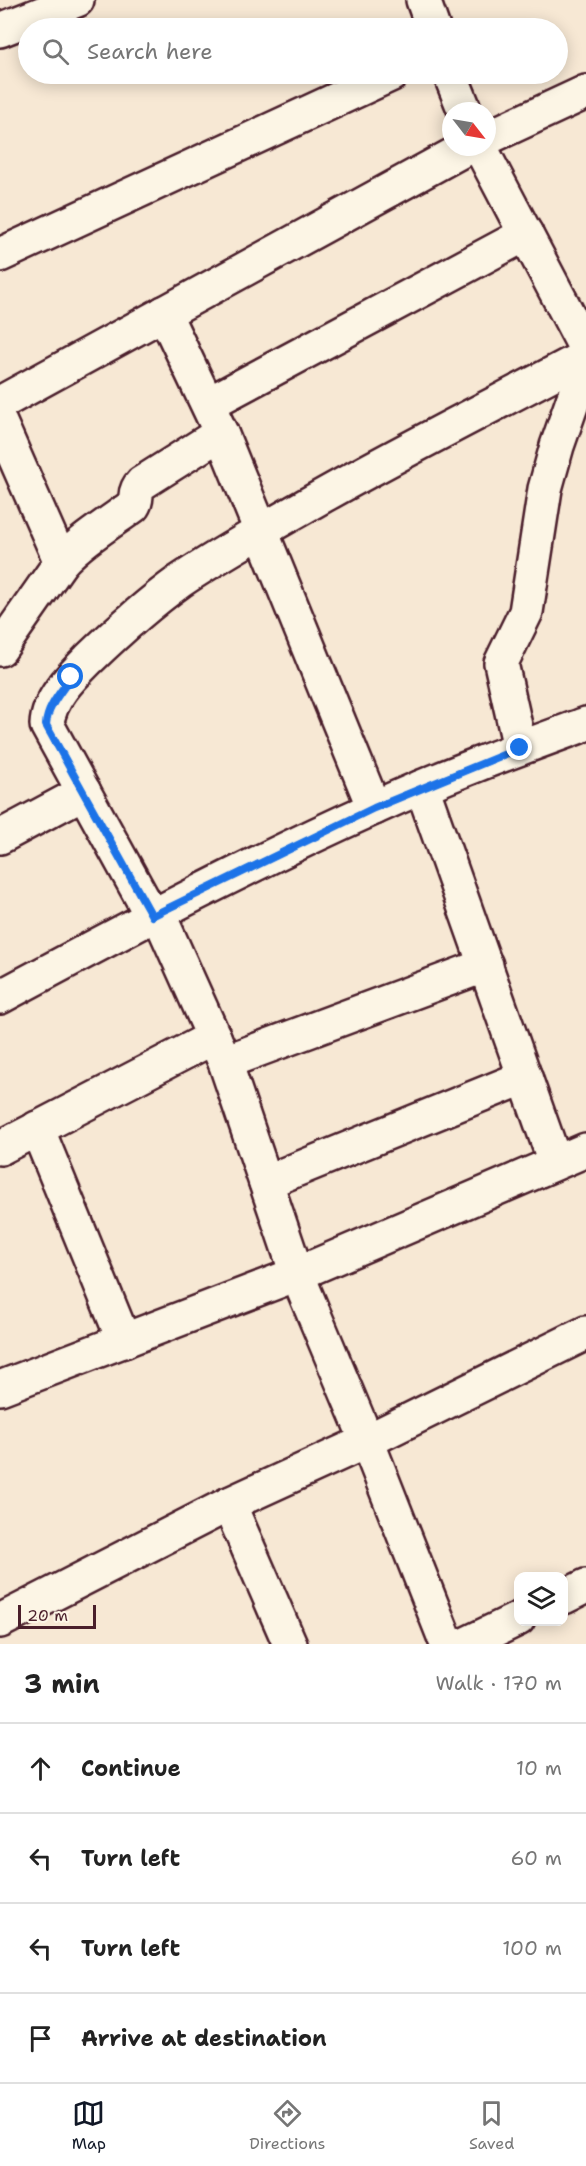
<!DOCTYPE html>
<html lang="en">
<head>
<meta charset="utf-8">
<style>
	:root { --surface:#fff; --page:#f2f2f2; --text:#222; --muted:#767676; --line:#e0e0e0; --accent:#111827 }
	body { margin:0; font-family:"Shantell Sans",sans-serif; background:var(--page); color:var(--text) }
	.controls { position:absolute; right:18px; bottom:18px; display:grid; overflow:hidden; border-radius:12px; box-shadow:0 3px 15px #0003 }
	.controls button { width:54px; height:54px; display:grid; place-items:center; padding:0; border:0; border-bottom:2px solid var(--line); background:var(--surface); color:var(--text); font:30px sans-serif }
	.compass { position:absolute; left:442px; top:102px; width:54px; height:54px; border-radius:50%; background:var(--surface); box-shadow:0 3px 15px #0003; rotate:121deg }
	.scale { position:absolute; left:18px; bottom:15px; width:78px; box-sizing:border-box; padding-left:6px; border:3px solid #4a1f2b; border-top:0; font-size:16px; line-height:21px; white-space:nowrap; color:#4a1f2b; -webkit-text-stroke:4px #fcf5e5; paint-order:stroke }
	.stop { position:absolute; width:18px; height:18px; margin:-14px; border:4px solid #1a73e8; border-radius:50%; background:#fff }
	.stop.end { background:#1a73e8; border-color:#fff; box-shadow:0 2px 6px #0008 }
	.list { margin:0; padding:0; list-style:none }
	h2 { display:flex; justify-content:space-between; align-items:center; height:78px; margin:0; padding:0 24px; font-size:26px }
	h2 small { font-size:20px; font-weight:400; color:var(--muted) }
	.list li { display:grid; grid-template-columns:39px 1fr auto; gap:18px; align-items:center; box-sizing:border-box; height:90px; padding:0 24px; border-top:2px solid var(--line) }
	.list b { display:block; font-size:22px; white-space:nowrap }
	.list em { font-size:20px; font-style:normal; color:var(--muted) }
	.icon { flex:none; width:33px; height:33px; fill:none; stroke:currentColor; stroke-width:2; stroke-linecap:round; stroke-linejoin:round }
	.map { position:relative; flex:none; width:586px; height:1644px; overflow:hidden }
	.search { position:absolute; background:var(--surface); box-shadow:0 3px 15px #0003; left:18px; right:18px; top:18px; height:66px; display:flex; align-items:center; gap:15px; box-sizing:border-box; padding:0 21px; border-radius:33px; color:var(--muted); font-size:22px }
	.sheet { height:438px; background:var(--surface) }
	nav { display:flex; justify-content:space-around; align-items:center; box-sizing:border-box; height:84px; border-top:2px solid var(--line); background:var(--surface); font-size:16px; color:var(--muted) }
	nav a { display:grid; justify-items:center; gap:3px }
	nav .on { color:var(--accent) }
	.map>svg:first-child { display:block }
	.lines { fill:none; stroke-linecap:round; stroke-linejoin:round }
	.minor-casing { stroke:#4a1f2b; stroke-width:38 }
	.minor { stroke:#fcf5e5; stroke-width:33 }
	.route { stroke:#1a73e8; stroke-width:8 }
</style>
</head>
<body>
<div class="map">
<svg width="586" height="1644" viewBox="0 0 586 1644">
	<rect width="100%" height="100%" fill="#f7e8d4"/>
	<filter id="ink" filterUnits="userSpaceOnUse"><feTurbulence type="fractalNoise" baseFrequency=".0167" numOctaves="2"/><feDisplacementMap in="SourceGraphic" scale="12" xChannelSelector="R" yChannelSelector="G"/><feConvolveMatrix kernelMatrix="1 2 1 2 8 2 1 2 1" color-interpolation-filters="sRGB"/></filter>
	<g filter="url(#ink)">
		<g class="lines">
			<defs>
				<g id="minor">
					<polyline points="423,0 433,28"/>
					<polyline points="0,30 77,0"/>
					<polyline points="450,74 465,111"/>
					<polyline points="487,138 586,92"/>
					<polyline points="480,147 586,349"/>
					<polyline points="0,255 392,74"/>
					<polyline points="164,313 221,433 374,808"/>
					<polyline points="0,403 468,147"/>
					<polyline points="208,404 526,234"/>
					<polyline points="0,423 61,562"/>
					<path d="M 0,649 L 61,562 C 82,540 108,524 133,506 C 139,497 132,493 142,483 L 221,433"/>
					<polyline points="520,748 501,663 526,612 545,489 557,446 586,363"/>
					<polyline points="422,787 555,1162"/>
					<polyline points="0,837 84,792"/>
					<polyline points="158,913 225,1062 297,1274 367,1441 447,1644"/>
					<path d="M 152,916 L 47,725 C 48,699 73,675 90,658 C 118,631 148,604 180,581 C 220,554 263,530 305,506 C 397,453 492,406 586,356"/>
					<path d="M 0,997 C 123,931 247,865 374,808 C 443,776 515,750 586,724"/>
					<polyline points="225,1062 486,965"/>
					<polyline points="37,1128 124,1341"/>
					<polyline points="0,1148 214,1037"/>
					<polyline points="266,1182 525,1077"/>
					<polyline points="0,1388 297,1274 586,1150"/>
					<polyline points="229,1504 290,1644"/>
					<polyline points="564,1597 586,1586"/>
					<polyline points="0,1621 229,1504 367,1441 586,1333"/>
					<polyline points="466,1644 518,1619"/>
				</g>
			</defs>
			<use href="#minor" class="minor-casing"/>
			<use href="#minor" class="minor"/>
		</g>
	</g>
	<g class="lines" filter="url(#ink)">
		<path class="route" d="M 71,677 C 61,692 47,707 46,725 L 152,916 L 374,808 L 520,748"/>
	</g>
</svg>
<div class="controls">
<button><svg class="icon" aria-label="layers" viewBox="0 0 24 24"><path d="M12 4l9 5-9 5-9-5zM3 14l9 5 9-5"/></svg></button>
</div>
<svg class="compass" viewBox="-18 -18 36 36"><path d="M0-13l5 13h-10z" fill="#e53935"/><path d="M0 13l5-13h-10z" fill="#767676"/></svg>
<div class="scale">20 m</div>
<div class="stop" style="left:71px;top:677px"></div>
<div class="stop end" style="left:520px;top:748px"></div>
<div class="search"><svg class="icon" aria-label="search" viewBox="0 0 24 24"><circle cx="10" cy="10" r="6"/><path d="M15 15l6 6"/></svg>Search here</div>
</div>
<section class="sheet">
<h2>3 min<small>Walk · 170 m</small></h2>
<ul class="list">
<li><svg class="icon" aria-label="ahead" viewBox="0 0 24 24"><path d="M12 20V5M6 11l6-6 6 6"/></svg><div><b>Continue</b></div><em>10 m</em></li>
<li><svg class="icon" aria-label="left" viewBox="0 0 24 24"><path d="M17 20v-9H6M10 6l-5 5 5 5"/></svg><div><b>Turn left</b></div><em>60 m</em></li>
<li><svg class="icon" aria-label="left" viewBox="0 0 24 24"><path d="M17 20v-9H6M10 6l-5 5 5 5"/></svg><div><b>Turn left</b></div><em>100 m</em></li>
<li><svg class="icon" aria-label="arrive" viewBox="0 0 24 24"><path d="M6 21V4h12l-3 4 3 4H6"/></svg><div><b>Arrive at destination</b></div></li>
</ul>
</section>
<nav>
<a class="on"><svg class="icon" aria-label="map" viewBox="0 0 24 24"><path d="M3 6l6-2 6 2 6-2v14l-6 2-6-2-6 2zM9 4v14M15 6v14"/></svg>Map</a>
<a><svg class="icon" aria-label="directions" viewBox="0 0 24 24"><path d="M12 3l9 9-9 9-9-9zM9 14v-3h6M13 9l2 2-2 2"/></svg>Directions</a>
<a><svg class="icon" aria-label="saved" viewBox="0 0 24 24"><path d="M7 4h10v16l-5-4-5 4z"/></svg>Saved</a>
</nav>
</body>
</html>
